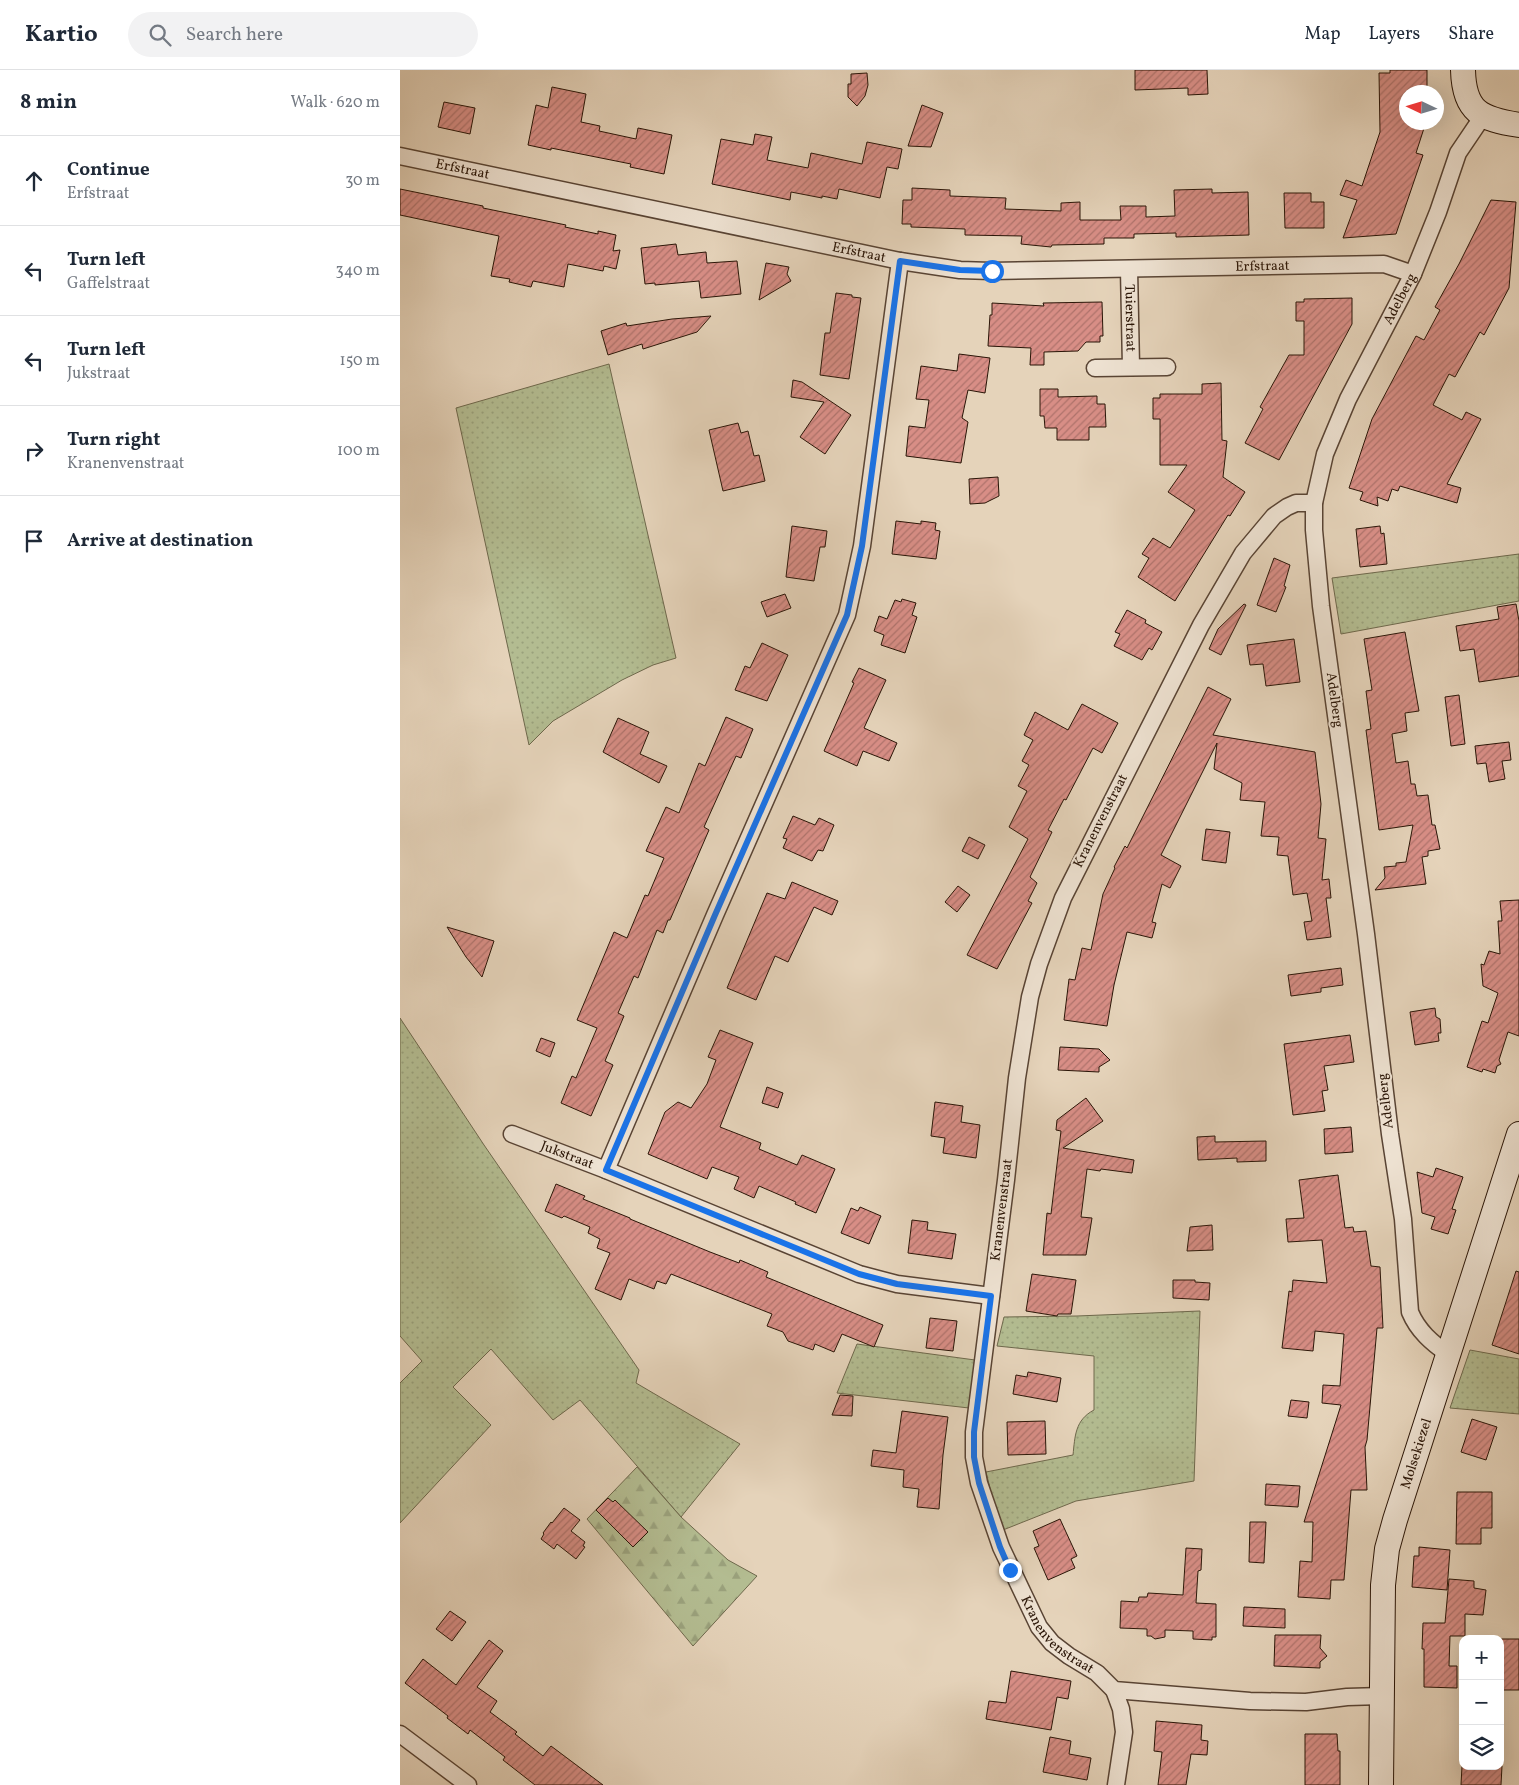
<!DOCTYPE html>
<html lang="en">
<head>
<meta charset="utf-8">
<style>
	:root { --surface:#fff; --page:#f2f2f3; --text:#1f2937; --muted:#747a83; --line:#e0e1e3 }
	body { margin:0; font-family:Vollkorn,serif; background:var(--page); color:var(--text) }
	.controls { position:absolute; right:15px; bottom:15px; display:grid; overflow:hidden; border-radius:10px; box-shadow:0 5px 20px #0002 }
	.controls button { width:45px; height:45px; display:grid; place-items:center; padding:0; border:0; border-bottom:1px solid var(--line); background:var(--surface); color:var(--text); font:25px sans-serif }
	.compass { position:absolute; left:999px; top:15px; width:45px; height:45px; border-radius:50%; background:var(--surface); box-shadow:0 5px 20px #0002; rotate:274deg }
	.stop { position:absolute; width:15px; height:15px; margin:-11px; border:4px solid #1a73e8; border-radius:50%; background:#fff }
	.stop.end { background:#1a73e8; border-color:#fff; box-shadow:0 1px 5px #0008 }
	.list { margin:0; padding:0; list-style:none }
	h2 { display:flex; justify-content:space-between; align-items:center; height:65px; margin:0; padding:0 20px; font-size:21px }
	h2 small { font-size:16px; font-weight:400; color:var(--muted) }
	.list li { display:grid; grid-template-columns:32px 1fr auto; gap:15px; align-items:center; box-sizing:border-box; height:90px; padding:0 20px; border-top:1px solid var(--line) }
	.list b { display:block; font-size:19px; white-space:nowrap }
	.list p { margin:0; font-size:16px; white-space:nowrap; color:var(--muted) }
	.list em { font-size:16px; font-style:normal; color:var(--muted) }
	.icon { flex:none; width:28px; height:28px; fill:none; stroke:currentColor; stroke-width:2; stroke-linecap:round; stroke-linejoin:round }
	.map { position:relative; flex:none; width:1119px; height:1715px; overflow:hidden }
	header { display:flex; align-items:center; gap:30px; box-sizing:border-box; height:70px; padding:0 25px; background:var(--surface); border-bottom:1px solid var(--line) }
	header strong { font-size:24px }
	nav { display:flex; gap:28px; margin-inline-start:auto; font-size:18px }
	.search { width:350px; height:45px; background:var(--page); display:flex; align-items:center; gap:12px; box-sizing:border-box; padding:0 18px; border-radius:28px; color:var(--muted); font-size:19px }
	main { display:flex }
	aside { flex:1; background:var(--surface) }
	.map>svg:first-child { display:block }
	.grass { fill:url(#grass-dots); stroke:#6e684c }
	.forest { fill:url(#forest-firs); stroke:#6e684c }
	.building { fill:url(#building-hatch); stroke:#2a1507 }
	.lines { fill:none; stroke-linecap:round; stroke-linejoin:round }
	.minor-casing { stroke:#594434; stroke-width:19 }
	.secondary-casing { stroke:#2a1507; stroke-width:26 }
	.minor { stroke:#eee2d2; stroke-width:16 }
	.secondary { stroke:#eee2d2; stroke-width:24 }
	.route { stroke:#1a73e8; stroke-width:6 }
	.labels { text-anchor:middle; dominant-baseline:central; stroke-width:4; stroke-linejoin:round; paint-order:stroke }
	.street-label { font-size:14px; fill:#2a1507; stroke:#eee2d2 }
</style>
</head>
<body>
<header>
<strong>Kartio</strong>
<div class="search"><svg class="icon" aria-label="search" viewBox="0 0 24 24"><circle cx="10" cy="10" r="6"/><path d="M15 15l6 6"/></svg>Search here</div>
<nav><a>Map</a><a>Layers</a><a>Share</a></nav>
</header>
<main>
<aside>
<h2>8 min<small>Walk · 620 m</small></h2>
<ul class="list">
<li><svg class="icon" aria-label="ahead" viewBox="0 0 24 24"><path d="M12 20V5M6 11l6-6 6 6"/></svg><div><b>Continue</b><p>Erfstraat</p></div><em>30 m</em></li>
<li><svg class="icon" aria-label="left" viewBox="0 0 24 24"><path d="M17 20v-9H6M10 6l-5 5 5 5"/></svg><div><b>Turn left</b><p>Gaffelstraat</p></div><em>340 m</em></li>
<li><svg class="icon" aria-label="left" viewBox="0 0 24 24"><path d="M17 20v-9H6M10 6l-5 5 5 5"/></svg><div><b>Turn left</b><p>Jukstraat</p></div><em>150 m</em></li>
<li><svg class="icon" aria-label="right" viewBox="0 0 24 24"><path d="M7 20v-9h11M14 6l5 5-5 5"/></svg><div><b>Turn right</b><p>Kranenvenstraat</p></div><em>100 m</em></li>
<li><svg class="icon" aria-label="arrive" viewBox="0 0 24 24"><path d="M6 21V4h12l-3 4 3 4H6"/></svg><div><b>Arrive at destination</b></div></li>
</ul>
</aside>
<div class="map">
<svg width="1119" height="1715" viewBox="0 0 1119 1715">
	<defs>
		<pattern id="grass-dots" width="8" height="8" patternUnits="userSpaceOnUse" patternTransform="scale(1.25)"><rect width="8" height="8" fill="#b3bc91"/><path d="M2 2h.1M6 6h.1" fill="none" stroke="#9aa17c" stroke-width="1.8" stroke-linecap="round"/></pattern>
		<pattern id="forest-firs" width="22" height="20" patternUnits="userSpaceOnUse" patternTransform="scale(1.25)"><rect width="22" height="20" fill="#b3bc91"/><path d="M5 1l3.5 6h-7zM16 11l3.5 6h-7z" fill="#9aa17c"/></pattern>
		<pattern id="building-hatch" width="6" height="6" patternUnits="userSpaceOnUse" patternTransform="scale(1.25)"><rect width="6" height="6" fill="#d88e86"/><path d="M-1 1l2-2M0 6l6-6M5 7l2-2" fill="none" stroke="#af736c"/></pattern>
	</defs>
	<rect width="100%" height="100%" fill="#e5d3ba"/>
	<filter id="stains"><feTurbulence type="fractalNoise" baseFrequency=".004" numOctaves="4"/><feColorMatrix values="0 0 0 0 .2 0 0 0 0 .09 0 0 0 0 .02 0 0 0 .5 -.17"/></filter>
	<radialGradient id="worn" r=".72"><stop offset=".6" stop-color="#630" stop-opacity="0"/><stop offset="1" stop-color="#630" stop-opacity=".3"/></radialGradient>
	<g class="grass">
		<polygon points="209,294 276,588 253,595 222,610 153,651 129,675 56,338"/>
		<polygon points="1119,484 1119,531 941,564 932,508"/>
		<polygon points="0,948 84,1075 239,1300 236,1313 340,1374 281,1447 180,1330 153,1350 91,1279 53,1317 91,1355 0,1453 0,1313 22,1291 0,1266"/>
		<path d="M 800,1241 L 794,1411 L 676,1431 L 603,1460 L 595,1439 L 586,1402 L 673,1385 C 675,1366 675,1350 694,1340 L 694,1286 L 597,1276 L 604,1247 L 677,1246 Z"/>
		<polygon points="457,1274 575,1290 569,1338 437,1323"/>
		<polygon points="1070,1280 1119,1289 1119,1344 1050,1338"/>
	</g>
	<polygon class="forest" points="237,1397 281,1447 328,1490 357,1506 293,1576 187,1449"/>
	<g class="building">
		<polygon points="735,0 807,0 808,24 788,25 788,18 735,20"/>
		<polygon points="990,0 1027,0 1027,22 1006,22 1006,52 1026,52 1016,83 1023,85 996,164 943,168 957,130 940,125 946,110 962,116 980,62 979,3 990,3"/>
		<polygon points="467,3 468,15 465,26 457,36 448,27 448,14 451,14 451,4"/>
		<polygon points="152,17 186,24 181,52 200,56 199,61 236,69 238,58 272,65 264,104 230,97 231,94 151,78 151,80 128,75 136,35 148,38"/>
		<polygon points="44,32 75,38 70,64 38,57"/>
		<polygon points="522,35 543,43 531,77 508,76"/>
		<polygon points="355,64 372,67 367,90 408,98 411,83 462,94 467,72 502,79 498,99 487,97 480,128 439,119 437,129 422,126 422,128 391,122 390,130 312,114 321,69 353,75"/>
		<polygon points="512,118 550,120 550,126 606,128 605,139 661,141 661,133 680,132 680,150 721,150 720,136 746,136 746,147 775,146 774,120 812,119 812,123 848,122 849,165 776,167 776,163 734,164 734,168 704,168 704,174 652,175 651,177 621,174 622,166 565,165 565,159 511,157 511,154 502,154 503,130 512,130"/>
		<polygon points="0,119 83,136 83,138 166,155 165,157 198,164 198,161 216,165 213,181 220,180 216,199 204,196 203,201 168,194 164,217 133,211 131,217 109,212 110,209 91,206 99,166 0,145"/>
		<polygon points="884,123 911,123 911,132 924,132 924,158 885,158"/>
		<polygon points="1091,130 1116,132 1109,218 1084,265 1080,262 1055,307 1049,304 1033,335 1062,350 1066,342 1081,349 1047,414 1061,418 1057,433 1000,416 998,421 992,419 988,431 977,427 978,436 960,430 963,422 949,418 972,349 1016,266 1024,270 1040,240 1035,237 1059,194"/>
		<polygon points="276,174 278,185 306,182 307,193 337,191 341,224 301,228 299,211 255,215 255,213 245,214 241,178"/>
		<polygon points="366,193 389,197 387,204 391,211 359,230"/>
		<polygon points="436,223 452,225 452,227 461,228 449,309 420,305 425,263 430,263"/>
		<polygon points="952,228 952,254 879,390 845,373 863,339 860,337 889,285 904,285 904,251 896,251 896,232 904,232 904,229"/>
		<polygon points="702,232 703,266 700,266 700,272 686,272 678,281 644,282 644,295 630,295 631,278 588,276 590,245 592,245 592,233 644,236 643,233"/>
		<polygon points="311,246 297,262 243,279 242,274 208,285 201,261 226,253 227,256 272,249"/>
		<polygon points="559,284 590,288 585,323 568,320 562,348 568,352 561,393 506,386 509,356 525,358 529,330 516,329 521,296 557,301"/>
		<polygon points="393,310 402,312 451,345 425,384 400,367 424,332 391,327"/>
		<polygon points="821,313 822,370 827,371 823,407 845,422 830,446 828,445 775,531 738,507 749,488 742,484 753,468 770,478 795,440 768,422 787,395 760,395 760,349 753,349 753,328 760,328 760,324 802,324 802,314"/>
		<polygon points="640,319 658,319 658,327 697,326 697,334 705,334 706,357 689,357 689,370 657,370 657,358 645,358 644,346 640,346"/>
		<polygon points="338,353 341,363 348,361 354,386 359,385 365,411 323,421 309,360"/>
		<polygon points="598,407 599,426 585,433 570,434 569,409"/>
		<polygon points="496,451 521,454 521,451 536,453 535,460 540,461 536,489 492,484"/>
		<polygon points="392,456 427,461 425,477 420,477 414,511 386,507"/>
		<polygon points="980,456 981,464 984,463 987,494 960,497 956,459"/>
		<polygon points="874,488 890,495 884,516 886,517 876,542 857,535"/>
		<polygon points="385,524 391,538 367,547 361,532"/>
		<polygon points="502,529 516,533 512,545 517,547 505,583 481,575 484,565 474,561 479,546 487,549 495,530 501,532"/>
		<polygon points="844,534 846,535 821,585 809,579 818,559"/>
		<polygon points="1116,534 1119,551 1119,606 1079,612 1074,579 1060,581 1056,556 1099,549 1097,537"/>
		<polygon points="727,540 746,550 745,553 762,562 752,580 749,578 742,590 714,576 720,564 715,562"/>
		<polygon points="1005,562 1019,641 1005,643 1007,661 992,664 996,693 1008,691 1011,714 1015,714 1017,726 1028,725 1032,755 1035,755 1040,779 1028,781 1028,786 1022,787 1026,814 975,820 985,808 984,797 996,796 996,793 1006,792 1013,755 979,760 966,660 971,659 966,621 972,620 964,569"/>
		<polygon points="894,569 900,612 866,616 863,594 850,595 847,575"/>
		<polygon points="362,573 388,585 367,631 335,620 345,596 350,598"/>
		<polygon points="459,598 486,610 464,658 497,673 489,691 463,681 457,696 424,681 454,613 452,612"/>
		<polygon points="808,617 831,629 813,665 915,682 921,734 918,768 926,769 922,810 929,809 931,828 926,828 931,867 907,870 904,852 912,851 907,823 893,825 888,786 877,785 879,767 861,766 865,732 840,730 842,713 814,699 817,673 761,785 781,796 770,818 762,814 752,852 756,853 752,868 727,862 714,915 707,956 664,950 669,909 675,910 682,878 691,880 703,824 715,798 714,797 725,776 727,778"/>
		<polygon points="1059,625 1065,674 1051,676 1045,627"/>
		<polygon points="682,634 718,653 702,683 693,678 666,730 664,729 648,760 652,762 630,807 637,813 628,831 632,833 597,899 567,885 628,769 609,757 627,721 618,716 629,695 622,691 633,670 624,665 635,642 668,660"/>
		<polygon points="326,647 353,659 341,688 336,686 304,757 309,760 270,850 268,850 263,863 257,860 238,908 234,906 218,943 224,946 205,991 213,995 191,1046 161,1033 172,1006 176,1008 197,958 177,950 214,862 227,868 245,825 248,826 264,788 246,781 266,737 279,743 299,693 305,696"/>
		<polygon points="218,648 249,662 240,684 267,696 259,713 203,682"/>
		<polygon points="1109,672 1111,690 1102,691 1105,709 1089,712 1086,693 1077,694 1075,676"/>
		<polygon points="393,746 415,755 419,748 434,755 423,781 418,780 412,791 383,778 387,769 383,768"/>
		<polygon points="806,759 830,762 826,793 802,790"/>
		<polygon points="569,767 585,775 578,789 562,781"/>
		<polygon points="392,812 438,831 432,845 414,837 388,892 375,886 356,930 327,918 367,823 385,829"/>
		<polygon points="558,816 570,825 557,842 545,832"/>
		<polygon points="1119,830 1119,966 1108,962 1099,990 1101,994 1097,996 1095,1003 1083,999 1082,1002 1067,997 1082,951 1088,953 1098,923 1083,916 1081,894 1084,895 1089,881 1100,884 1098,851 1102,851 1100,831"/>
		<polygon points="47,857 94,871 82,907 66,887"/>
		<polygon points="941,898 943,915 921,918 921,922 891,926 888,905"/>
		<polygon points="1035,938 1036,947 1040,949 1041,963 1038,963 1039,971 1015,975 1010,942"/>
		<polygon points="320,960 353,973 320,1057 361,1073 359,1079 397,1095 402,1085 435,1099 416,1143 395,1134 396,1132 359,1116 354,1128 334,1119 339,1107 312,1097 307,1109 248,1084 265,1042 278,1032 291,1038 307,1014 316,990 308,987"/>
		<polygon points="950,965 954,992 924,996 928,1020 922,1021 925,1041 893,1045 884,974"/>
		<polygon points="141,968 155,973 150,987 136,981"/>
		<polygon points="660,977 699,979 710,990 699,997 699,1002 658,1000"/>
		<polygon points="367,1017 383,1023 378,1038 362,1033"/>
		<polygon points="686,1028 703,1051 663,1078 734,1090 732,1103 701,1099 700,1101 687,1099 681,1147 692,1148 686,1185 643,1185 647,1143 651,1144 661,1061 656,1060 657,1050"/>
		<polygon points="535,1032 563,1036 561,1052 580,1055 576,1088 543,1083 545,1068 531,1066"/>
		<polygon points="951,1057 953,1082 925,1084 924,1059"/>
		<polygon points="815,1066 815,1072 866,1071 866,1091 837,1092 837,1088 798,1090 797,1067"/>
		<polygon points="1036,1098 1063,1107 1052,1139 1056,1140 1048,1164 1031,1159 1035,1147 1022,1143 1017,1102 1033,1107"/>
		<polygon points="938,1105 945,1158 953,1157 954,1162 966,1161 971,1196 980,1197 983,1258 977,1258 967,1370 965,1377 967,1420 951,1420 944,1510 931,1510 930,1529 898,1527 900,1491 912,1492 913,1452 904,1452 941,1335 922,1333 923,1315 940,1316 944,1264 915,1261 913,1281 882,1278 889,1221 892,1222 893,1210 927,1213 922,1170 888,1172 886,1149 904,1148 899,1110"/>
		<polygon points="156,1114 185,1126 183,1129 230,1148 230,1149 310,1182 339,1193 340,1190 368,1202 366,1207 483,1255 474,1277 442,1264 434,1282 415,1274 413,1280 388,1271 383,1262 367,1256 372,1244 271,1204 266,1214 257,1211 254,1219 229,1209 221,1230 195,1219 210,1183 197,1178 200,1169 188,1163 190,1157 164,1146 162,1148 145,1141"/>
		<polygon points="460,1137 481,1146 469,1174 441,1163 451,1138 458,1141"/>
		<polygon points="512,1150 528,1152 527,1160 556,1164 552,1189 508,1183"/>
		<polygon points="812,1155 813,1180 787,1181 790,1157"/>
		<polygon points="1116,1201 1119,1202 1119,1284 1092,1275"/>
		<polygon points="632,1204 676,1210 671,1244 658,1244 657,1246 626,1241"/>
		<polygon points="773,1210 795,1210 795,1212 810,1213 809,1230 773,1228"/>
		<polygon points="530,1248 557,1251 553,1281 526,1278"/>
		<polygon points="628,1302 661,1308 657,1332 613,1324 616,1305 627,1307"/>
		<polygon points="440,1325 453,1326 452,1346 432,1345"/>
		<polygon points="891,1330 909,1332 907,1348 888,1346"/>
		<polygon points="502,1341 548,1347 543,1385 539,1439 517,1437 519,1419 503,1417 504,1400 471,1396 473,1380 496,1383"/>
		<polygon points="1072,1349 1097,1357 1086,1390 1061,1382"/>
		<polygon points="645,1351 646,1384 608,1385 607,1352"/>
		<polygon points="866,1414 900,1416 898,1437 865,1435"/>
		<polygon points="1057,1422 1092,1422 1092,1458 1081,1458 1081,1474 1056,1474"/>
		<polygon points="208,1428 213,1432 215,1430 248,1462 233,1477 196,1440"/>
		<polygon points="164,1438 180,1450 171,1461 185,1472 183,1476 185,1477 176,1489 157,1474 154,1479 141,1469 144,1464 143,1463 151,1452 152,1453"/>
		<polygon points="660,1449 677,1486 671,1489 675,1498 648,1510 634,1478 639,1476 633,1461"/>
		<polygon points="850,1452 866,1452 864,1493 849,1492"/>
		<polygon points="1019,1477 1050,1480 1047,1520 1012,1517 1014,1486 1019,1486"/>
		<polygon points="786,1478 802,1479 801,1500 798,1501 796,1533 816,1534 816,1567 812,1567 812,1570 793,1569 793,1561 765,1560 765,1567 755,1569 751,1566 747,1566 747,1559 720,1558 721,1531 738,1532 739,1527 747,1527 748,1523 783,1525"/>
		<polygon points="1049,1509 1074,1511 1074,1518 1086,1520 1083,1545 1065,1544 1065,1566 1050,1566 1049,1596 1057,1596 1057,1618 1024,1617 1024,1579 1022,1579 1023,1553 1045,1553"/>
		<polygon points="844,1537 885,1539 885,1558 843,1556"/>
		<polygon points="50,1541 66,1552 52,1571 36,1559"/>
		<polygon points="875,1565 921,1565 920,1578 927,1586 920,1592 920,1598 874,1596"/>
		<rect x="1100" y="1569" width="19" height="51"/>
		<polygon points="89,1570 103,1581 77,1617 97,1631 90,1642 117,1662 115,1664 143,1686 151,1676 203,1715 135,1715 103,1690 105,1687 70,1660 68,1664 47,1648 48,1646 5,1613 23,1589 56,1615"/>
		<polygon points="611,1601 671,1611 668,1629 657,1627 651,1660 586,1649 589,1631 606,1633"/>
		<polygon points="756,1651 802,1655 801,1670 808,1671 807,1685 791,1684 786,1715 758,1715 762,1682 754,1681"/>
		<polygon points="905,1664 937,1664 938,1681 940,1681 940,1715 905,1715"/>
		<polygon points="650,1667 671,1671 669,1684 691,1688 687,1710 643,1702"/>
		<polygon points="1062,1696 1102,1696 1101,1715 1061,1715"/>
	</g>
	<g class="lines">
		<defs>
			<g id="minor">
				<path id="s1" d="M 0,86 L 500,191 L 560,200 L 591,201 L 984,194 L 1013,204"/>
				<path id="s2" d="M 729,199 L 731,297"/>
				<polyline points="695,298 767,297"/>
				<path id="s3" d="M 914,433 L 896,433 L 887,437 L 874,446 L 843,483 L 801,555 L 663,828 L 639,894 L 630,927 L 617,1008 L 606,1110 L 574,1362 L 574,1387 L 579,1413 L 601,1477 L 639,1557 L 652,1573 L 669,1586 L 697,1603 L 714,1620 L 850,1631 L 906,1632 L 947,1627 L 982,1626"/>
				<path id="s4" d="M 112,1064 L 206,1100 L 459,1204 L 497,1214 L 591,1226"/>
				<polyline points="206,1100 315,845 447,545 462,476 500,191"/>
				<path id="s5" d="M 1048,1284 C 1032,1273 1018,1261 1010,1242 L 1003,1149 L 990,1064 L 966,864 L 921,536 L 914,460 L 914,433 L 925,384 L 948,329 L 1013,204 L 1038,142 L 1058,83 L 1083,46"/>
				<polyline points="714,1620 721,1639 724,1662 716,1715"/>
				<polyline points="0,1664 68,1715"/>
			</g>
			<g id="secondary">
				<path d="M 1063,0 C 1064,42 1081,49 1119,55"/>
				<path id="s6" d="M 981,1715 L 983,1515 L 987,1479 L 995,1450 L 1119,1064"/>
			</g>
		</defs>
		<use href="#minor" class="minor-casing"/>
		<use href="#secondary" class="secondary-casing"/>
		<use href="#minor" class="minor"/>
		<use href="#secondary" class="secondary"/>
	</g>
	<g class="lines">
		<polyline class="route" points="592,201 560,200 500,191 462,476 447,545 315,845 206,1100 459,1204 497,1214 591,1226 574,1362 574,1387 579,1413 600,1477 610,1500"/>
	</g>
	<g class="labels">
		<g class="street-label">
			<text stroke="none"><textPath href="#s1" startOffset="64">Erfstraat</textPath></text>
			<text stroke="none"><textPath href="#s1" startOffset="469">Erfstraat</textPath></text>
			<text stroke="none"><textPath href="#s1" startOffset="874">Erfstraat</textPath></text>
			<text stroke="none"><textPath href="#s5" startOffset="1095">Adelberg</textPath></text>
			<text stroke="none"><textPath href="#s2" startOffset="49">Tuierstraat</textPath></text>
			<text transform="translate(934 630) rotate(82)">Adelberg</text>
			<text transform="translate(701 751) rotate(-63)">Kranenvenstraat</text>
			<text transform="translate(986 1031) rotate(-97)">Adelberg</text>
			<text stroke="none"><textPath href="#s4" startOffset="59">Jukstraat</textPath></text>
			<text transform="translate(602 1140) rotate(-83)">Kranenvenstraat</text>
			<text stroke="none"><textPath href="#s6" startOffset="336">Molsekiezel</textPath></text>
			<text stroke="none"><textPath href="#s3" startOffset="1250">Kranenvenstraat</textPath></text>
		</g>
	</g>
	<rect width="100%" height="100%" filter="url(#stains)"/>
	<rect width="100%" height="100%" fill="url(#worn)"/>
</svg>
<div class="controls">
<button>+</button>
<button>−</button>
<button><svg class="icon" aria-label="layers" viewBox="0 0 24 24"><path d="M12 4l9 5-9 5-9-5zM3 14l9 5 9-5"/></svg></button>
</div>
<svg class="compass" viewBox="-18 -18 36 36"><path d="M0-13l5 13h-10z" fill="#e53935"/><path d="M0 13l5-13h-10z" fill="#747a83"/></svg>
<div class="stop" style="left:592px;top:201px"></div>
<div class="stop end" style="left:610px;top:1500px"></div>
</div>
</main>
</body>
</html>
